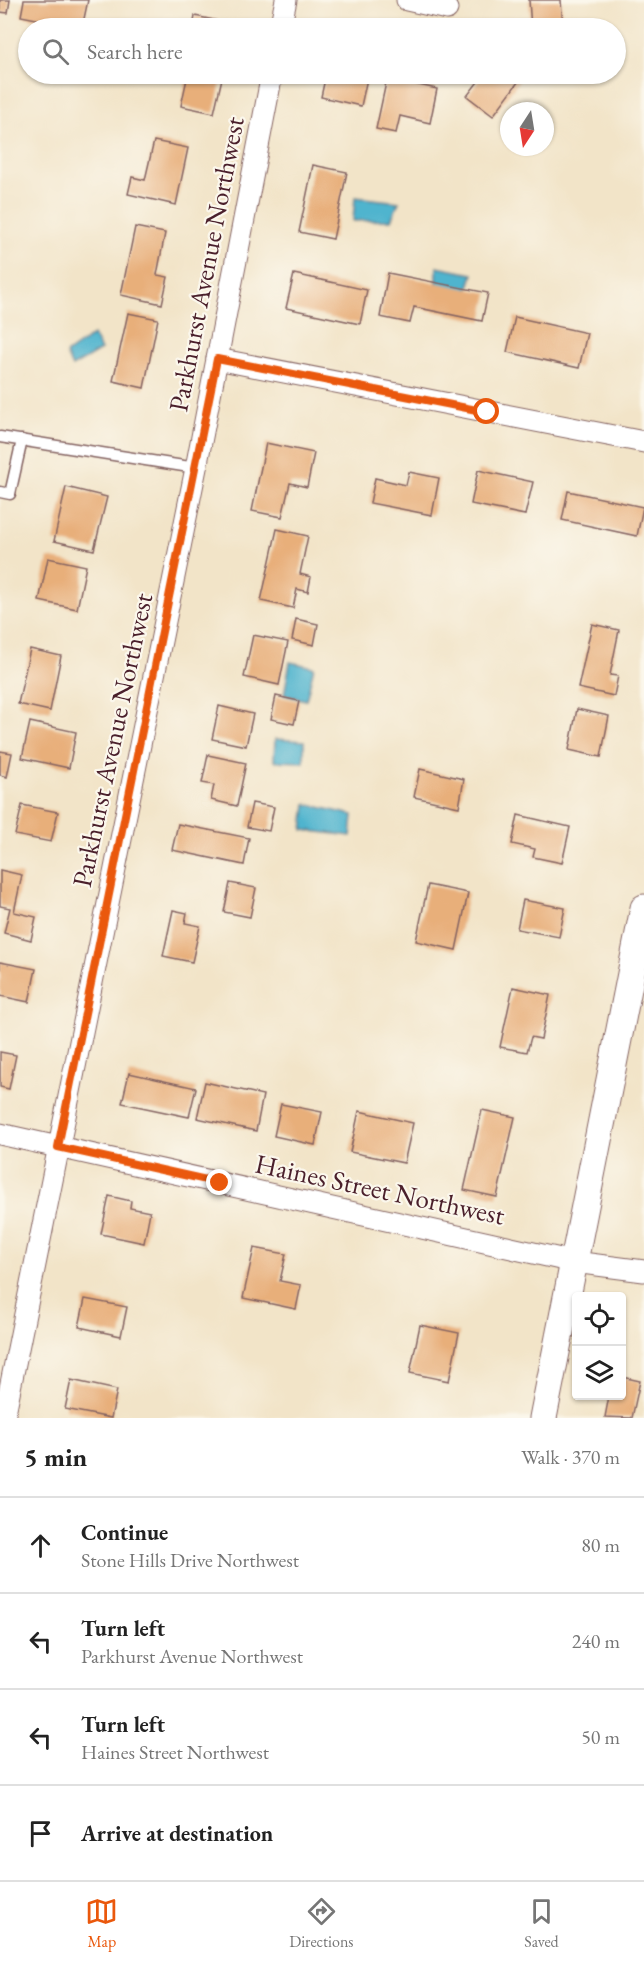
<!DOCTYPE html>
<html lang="en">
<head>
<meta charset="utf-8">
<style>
	:root { --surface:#fff; --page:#f2f2f2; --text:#222; --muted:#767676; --line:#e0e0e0; --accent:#ea580c }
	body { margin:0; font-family:"EB Garamond",serif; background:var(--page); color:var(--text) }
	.controls { position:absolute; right:18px; bottom:18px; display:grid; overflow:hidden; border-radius:6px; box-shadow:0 2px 4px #0004 }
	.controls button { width:54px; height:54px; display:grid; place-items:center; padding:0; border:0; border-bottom:2px solid var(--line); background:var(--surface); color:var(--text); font:30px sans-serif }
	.compass { position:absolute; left:500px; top:102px; width:54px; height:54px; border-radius:50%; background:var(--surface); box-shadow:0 2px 4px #0004; rotate:192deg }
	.stop { position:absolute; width:18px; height:18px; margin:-14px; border:4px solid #ea580c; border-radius:50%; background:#fff }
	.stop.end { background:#ea580c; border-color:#fff; box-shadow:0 2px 6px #0008 }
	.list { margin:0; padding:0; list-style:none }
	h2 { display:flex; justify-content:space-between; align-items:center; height:78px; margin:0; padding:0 24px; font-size:26px }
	h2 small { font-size:20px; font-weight:400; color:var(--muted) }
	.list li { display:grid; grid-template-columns:39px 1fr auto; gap:18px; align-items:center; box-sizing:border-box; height:96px; padding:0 24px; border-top:2px solid var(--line) }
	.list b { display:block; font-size:22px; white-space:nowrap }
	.list p { margin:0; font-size:20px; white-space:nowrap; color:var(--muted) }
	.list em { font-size:20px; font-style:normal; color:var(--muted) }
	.icon { flex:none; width:33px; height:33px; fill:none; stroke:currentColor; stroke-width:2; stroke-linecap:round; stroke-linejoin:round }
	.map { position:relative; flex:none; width:644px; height:1418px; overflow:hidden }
	.search { position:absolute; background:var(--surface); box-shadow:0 2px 4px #0004; left:18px; right:18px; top:18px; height:66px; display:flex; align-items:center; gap:15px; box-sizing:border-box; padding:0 21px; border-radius:33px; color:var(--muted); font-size:22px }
	.sheet { height:462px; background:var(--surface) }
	nav { display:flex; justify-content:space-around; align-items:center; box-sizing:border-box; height:84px; border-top:2px solid var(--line); background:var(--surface); font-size:16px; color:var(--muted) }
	nav a { display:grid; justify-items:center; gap:3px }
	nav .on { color:var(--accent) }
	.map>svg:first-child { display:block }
	.water { fill:#4fb4ce; stroke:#4c6a7c; stroke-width:1.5 }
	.building { fill:#e8af7a }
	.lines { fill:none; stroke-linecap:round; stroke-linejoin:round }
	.service-casing { stroke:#856462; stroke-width:13 }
	.minor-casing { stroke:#856462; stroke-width:23 }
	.tertiary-casing { stroke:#856462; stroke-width:29 }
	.service { stroke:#fff; stroke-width:10 }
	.minor { stroke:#fff; stroke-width:21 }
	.tertiary { stroke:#fff; stroke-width:27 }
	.route { stroke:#ea580c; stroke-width:8 }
	.labels { text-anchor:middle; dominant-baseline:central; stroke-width:4.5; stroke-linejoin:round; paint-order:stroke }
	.street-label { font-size:27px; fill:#4a1f2b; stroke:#fbf7ec }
</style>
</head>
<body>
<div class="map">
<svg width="644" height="1418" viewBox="0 0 644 1418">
	<rect width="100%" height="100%" fill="#fbf7ec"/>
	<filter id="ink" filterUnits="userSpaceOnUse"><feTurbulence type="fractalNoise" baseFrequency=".0167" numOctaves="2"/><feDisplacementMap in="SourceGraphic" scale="12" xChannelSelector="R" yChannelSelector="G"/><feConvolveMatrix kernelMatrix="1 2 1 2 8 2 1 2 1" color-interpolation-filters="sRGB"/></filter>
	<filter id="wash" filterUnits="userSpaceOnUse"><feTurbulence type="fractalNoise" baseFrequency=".008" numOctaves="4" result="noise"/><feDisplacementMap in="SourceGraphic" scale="24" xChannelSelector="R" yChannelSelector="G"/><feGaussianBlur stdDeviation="1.35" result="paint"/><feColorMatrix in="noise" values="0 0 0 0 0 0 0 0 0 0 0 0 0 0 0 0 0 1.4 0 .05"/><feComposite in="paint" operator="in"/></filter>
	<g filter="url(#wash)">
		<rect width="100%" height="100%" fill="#f2e4c8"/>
		<g class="water">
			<polygon points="355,197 399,202 391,220 353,221"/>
			<polygon points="437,267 473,274 467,294 437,289"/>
			<polygon points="93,335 101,350 72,367 66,354"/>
			<polygon points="290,662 314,667 306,700 284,695"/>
			<polygon points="275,739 304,741 304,762 274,761"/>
			<polygon points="306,804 353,815 351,836 303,830"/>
		</g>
		<g id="blocks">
			<g class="building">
				<polygon points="0,0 10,0 8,13 0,12"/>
				<polygon points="24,0 88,0 82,28 21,16"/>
				<polygon points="529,0 561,0 563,28 531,28"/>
				<polygon points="195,16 233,24 232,28 193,28"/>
				<polygon points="188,74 223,74 214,113 181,106"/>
				<polygon points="326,74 368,74 361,106 321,97"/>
				<polygon points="484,74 524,74 493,116 467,96"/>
				<polygon points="387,78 437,89 430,123 400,116 396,133 376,129"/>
				<polygon points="154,141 188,148 176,205 128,194 132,177 145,180"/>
				<polygon points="313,165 347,172 333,239 299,232"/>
				<polygon points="135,227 165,233 157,275 168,277 162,304 121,295"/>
				<polygon points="388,273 488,293 482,321 414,307 410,323 380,317"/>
				<polygon points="294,274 367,290 360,324 286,308"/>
				<polygon points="128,313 158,319 144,388 113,381"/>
				<polygon points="515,317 587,333 579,368 507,352"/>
				<polygon points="266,443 314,453 307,487 290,483 282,517 252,511"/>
				<polygon points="478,470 533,482 525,515 471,504"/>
				<polygon points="409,472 439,478 432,515 370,503 375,478 406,485"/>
				<polygon points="66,487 107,497 94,550 54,541"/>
				<polygon points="568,491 643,507 637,536 562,520"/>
				<polygon points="277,529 308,536 300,574 311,577 308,592 297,589 293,608 261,601"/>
				<polygon points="48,558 86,566 77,609 39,601"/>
				<polygon points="296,619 318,624 314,645 292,640"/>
				<polygon points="592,624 619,630 610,675 618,676 614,696 578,688"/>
				<polygon points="253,635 288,642 279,685 244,677"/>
				<polygon points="30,649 61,656 50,711 18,704"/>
				<polygon points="276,696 299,701 294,724 271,719"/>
				<polygon points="219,706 253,714 246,746 212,739"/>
				<polygon points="577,709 609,716 601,757 569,750"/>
				<polygon points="30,722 76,732 69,768 22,758"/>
				<polygon points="0,751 12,753 7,777 0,775"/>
				<polygon points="208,755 246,763 237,806 211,800 214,785 202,783"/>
				<polygon points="420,769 464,779 459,807 414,797"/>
				<polygon points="252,803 274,807 269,831 247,827"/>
				<polygon points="22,805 58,812 51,842 15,835"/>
				<polygon points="518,815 570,827 562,863 533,857 535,849 512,844"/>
				<polygon points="178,824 249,838 244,865 172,850"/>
				<polygon points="0,870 22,875 14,912 36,917 31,940 4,933 10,908 0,906"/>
				<polygon points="230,883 256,888 250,917 224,912"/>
				<polygon points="428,885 468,893 456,950 416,941"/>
				<polygon points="523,900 565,908 559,937 517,929"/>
				<polygon points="173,910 187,913 185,923 200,926 192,962 163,956"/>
				<polygon points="0,962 36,969 29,1002 0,996"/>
				<polygon points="513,987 550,995 541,1039 531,1037 527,1052 500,1047"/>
				<polygon points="0,1052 16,1055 9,1089 0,1087"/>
				<polygon points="129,1073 196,1088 189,1117 122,1103"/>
				<polygon points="205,1082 263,1095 256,1131 197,1118"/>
				<polygon points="281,1104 322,1112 315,1145 274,1136"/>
				<polygon points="482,1110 515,1117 497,1197 464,1190"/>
				<polygon points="359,1111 413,1123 404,1163 350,1152"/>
				<polygon points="109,1196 131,1201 130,1208 150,1212 144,1243 101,1234"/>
				<polygon points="254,1248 286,1254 280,1281 301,1285 296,1309 243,1298"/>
				<polygon points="85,1299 127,1307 121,1336 79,1327"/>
				<polygon points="420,1325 459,1333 449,1381 410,1373"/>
				<polygon points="622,1377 640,1381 632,1418 605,1417 609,1396 622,1396"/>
				<polygon points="71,1380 117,1390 111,1418 65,1409"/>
			</g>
		</g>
	</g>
	<g filter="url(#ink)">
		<use href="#blocks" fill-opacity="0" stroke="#856462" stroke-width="1.5"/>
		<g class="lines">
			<defs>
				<g id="service">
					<polyline points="0,437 196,468"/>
					<polyline points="0,492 10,494 22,440"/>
				</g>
				<g id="minor">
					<polyline points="407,0 447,9"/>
					<polyline points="280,28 286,0"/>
					<polyline points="217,359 644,442"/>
					<polyline points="0,1134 574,1262 644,1271"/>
					<polyline points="4,1418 196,468 272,74"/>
				</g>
				<polyline id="tertiary" points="543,1418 644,908"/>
			</defs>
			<use href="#service" class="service-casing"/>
			<use href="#minor" class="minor-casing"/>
			<use href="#tertiary" class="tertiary-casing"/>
			<use href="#service" class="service"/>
			<use href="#minor" class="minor"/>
			<use href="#tertiary" class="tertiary"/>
		</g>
	</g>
	<g class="lines" filter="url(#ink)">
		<polyline class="route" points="220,1183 58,1147 217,359 487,412"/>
	</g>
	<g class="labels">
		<g class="street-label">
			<text transform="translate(206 264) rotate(-79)">Parkhurst Avenue Northwest</text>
			<text transform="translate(112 740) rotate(-78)">Parkhurst Avenue Northwest</text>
			<text transform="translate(380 1189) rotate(12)">Haines Street Northwest</text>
		</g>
	</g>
</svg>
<div class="controls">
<button><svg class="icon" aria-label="locate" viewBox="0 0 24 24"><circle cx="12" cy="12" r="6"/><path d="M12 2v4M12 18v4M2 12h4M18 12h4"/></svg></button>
<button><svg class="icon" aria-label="layers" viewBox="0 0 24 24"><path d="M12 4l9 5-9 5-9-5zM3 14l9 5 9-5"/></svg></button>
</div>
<svg class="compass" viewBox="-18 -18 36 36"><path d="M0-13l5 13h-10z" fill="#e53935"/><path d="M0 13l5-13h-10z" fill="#767676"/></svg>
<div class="stop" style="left:487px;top:412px"></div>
<div class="stop end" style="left:220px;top:1183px"></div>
<div class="search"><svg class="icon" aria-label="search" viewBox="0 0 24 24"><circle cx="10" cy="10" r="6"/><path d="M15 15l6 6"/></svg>Search here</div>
</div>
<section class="sheet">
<h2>5 min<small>Walk · 370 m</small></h2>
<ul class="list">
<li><svg class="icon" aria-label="ahead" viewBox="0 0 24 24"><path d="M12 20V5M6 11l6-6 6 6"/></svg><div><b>Continue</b><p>Stone Hills Drive Northwest</p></div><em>80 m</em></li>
<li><svg class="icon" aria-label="left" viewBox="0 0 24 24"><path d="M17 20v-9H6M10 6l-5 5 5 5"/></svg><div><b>Turn left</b><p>Parkhurst Avenue Northwest</p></div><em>240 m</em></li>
<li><svg class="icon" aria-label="left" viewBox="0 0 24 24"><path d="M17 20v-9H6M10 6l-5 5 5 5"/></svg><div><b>Turn left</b><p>Haines Street Northwest</p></div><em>50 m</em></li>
<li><svg class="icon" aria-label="arrive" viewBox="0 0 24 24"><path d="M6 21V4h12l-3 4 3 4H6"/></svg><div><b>Arrive at destination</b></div></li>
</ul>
</section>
<nav>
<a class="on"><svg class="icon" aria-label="map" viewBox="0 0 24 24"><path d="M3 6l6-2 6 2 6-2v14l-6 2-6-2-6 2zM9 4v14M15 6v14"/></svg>Map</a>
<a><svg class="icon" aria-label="directions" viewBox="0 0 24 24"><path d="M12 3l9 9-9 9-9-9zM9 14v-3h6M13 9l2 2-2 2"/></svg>Directions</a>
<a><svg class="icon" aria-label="saved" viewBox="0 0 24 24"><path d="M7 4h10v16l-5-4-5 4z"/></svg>Saved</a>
</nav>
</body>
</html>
